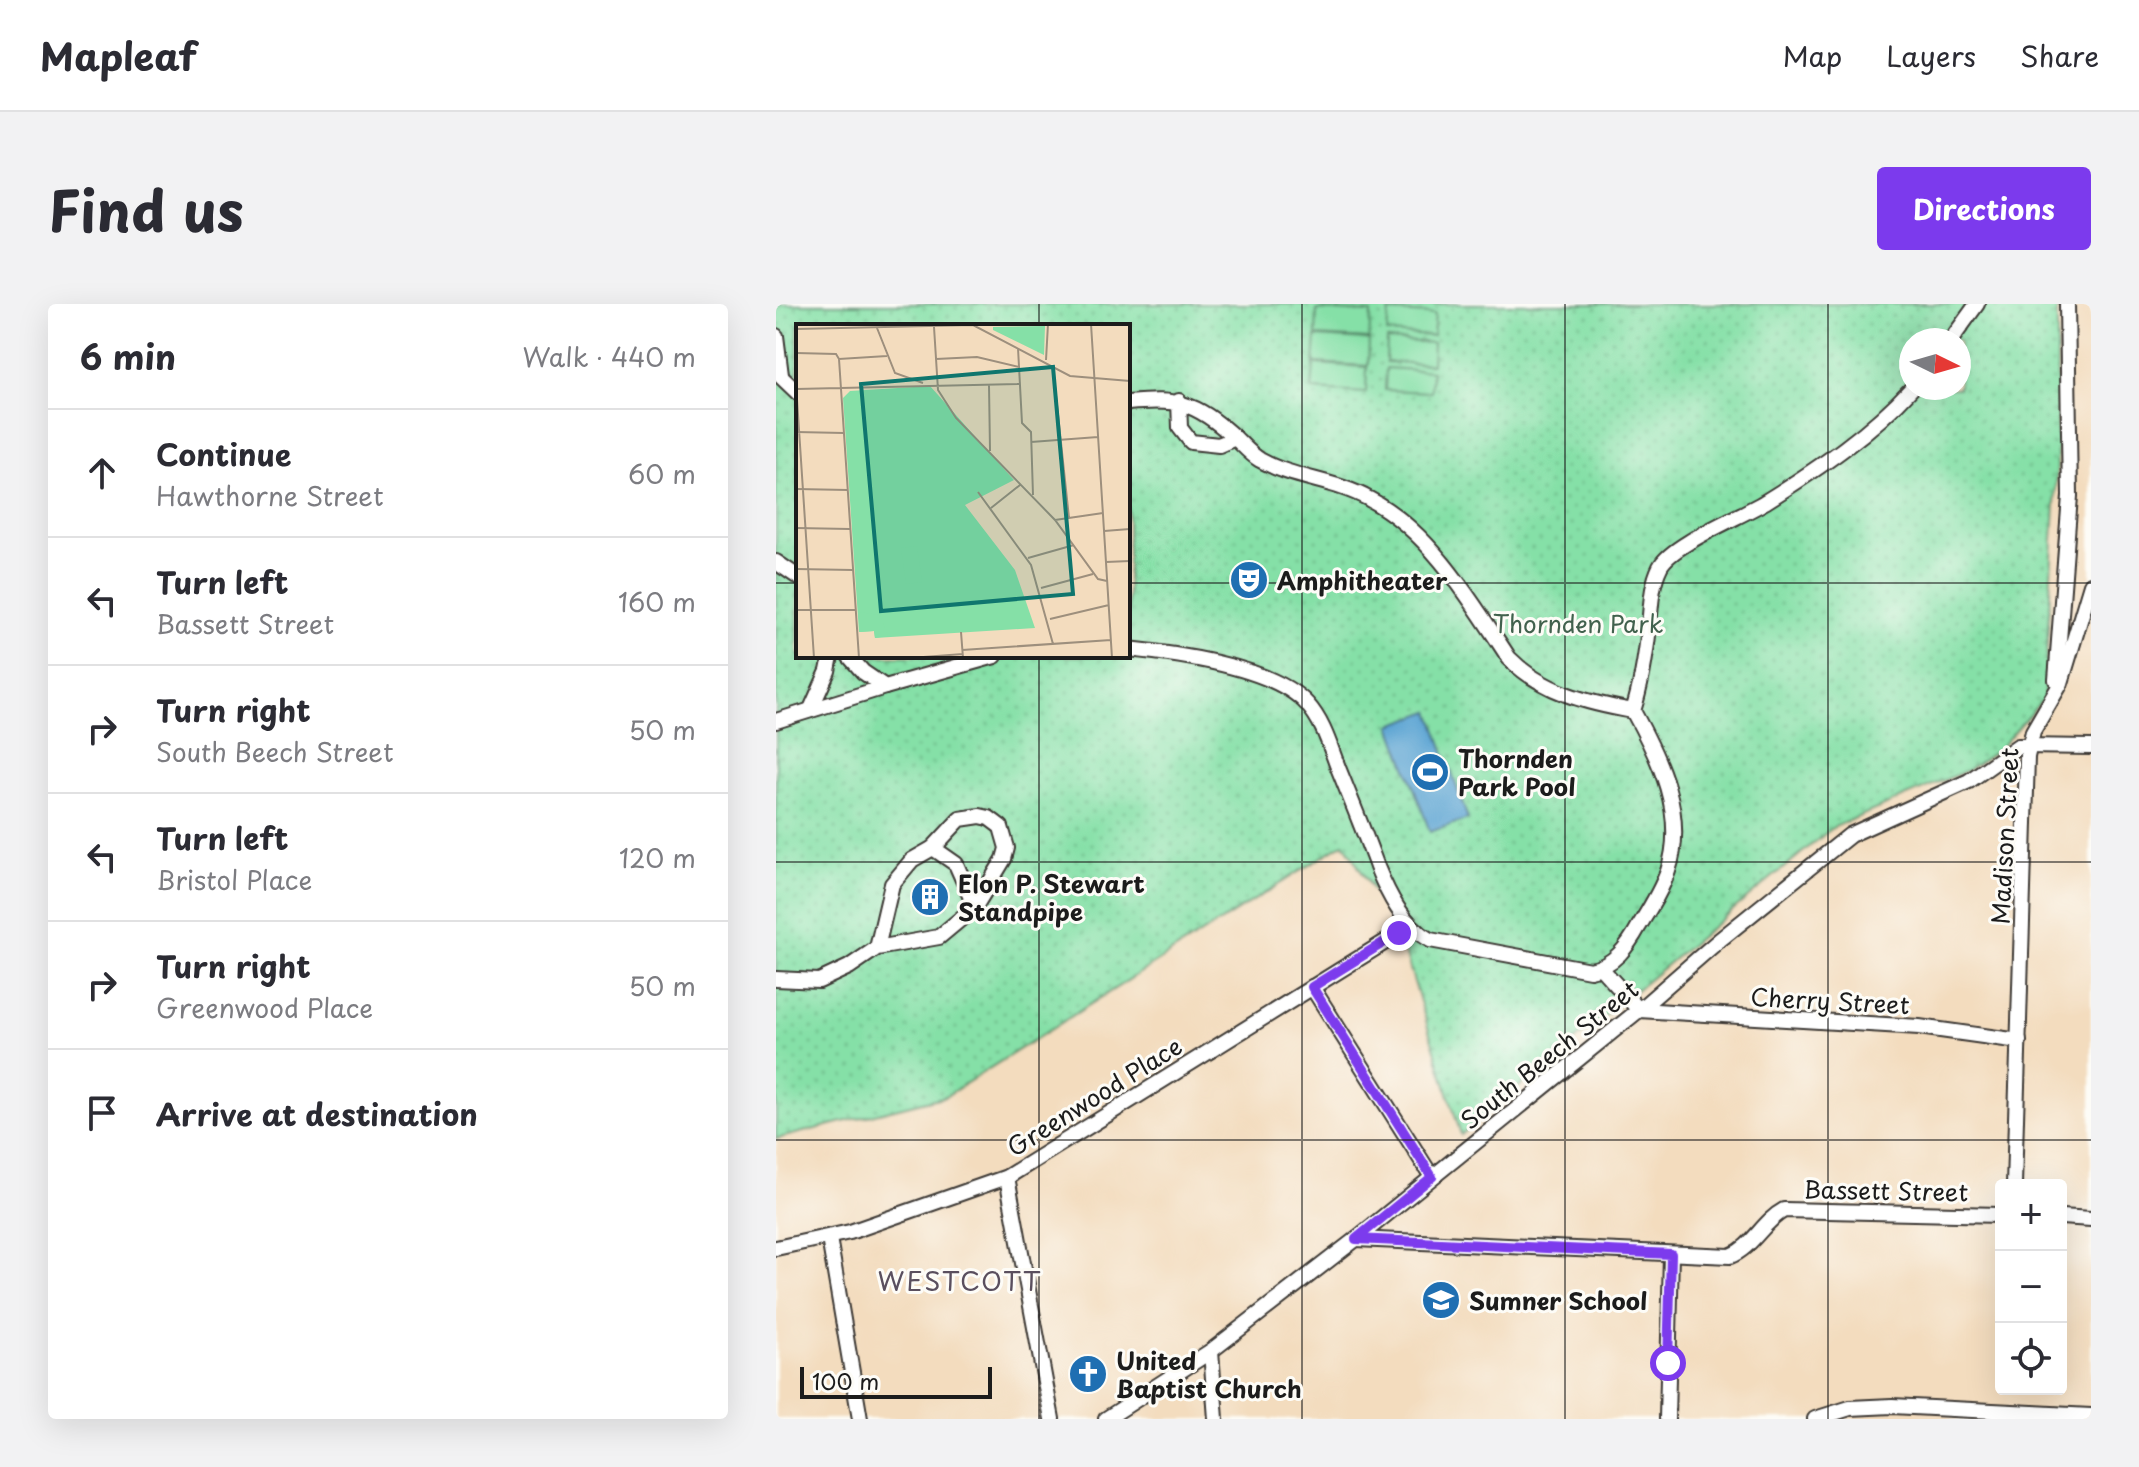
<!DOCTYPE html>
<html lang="en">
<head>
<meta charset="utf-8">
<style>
	:root { --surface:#fff; --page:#f2f2f3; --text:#2b2b33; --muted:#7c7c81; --line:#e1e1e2; --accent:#7c3aed }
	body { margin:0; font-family:"Playpen Sans",sans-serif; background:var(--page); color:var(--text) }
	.controls { position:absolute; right:24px; bottom:24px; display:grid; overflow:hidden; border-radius:8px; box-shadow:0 8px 32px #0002 }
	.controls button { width:72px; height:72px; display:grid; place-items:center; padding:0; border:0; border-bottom:2px solid var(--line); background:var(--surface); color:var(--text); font:40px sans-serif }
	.compass { position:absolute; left:1123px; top:24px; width:72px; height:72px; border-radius:50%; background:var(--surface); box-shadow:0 8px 32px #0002; rotate:95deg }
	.scale { position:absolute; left:24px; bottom:20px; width:192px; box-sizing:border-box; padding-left:8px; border:4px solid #1c1c1c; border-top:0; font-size:22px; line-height:28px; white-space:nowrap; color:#1c1c1c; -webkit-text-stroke:6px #fdfcf7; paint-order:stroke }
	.stop { position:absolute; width:24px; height:24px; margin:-18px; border:6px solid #7c3aed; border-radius:50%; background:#fff }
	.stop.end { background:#7c3aed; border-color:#fff; box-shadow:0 2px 8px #0008 }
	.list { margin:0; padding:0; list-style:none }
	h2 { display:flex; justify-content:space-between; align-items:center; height:104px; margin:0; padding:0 32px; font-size:34px }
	h2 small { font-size:26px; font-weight:400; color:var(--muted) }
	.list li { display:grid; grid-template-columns:52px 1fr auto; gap:24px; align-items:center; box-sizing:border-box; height:128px; padding:0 32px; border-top:2px solid var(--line) }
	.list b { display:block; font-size:30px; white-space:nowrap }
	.list p { margin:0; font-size:26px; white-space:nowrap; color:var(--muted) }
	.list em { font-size:26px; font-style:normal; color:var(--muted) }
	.icon { flex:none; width:44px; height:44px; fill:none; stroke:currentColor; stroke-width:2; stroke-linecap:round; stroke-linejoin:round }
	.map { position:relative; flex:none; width:1315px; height:1115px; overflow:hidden; border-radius:8px }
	header { display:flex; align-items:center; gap:48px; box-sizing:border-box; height:112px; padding:0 40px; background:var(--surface); border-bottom:2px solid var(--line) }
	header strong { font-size:38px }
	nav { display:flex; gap:44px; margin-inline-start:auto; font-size:28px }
	.intro { display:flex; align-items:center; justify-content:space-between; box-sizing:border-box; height:192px; padding:0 48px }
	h1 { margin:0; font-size:56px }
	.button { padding:20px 36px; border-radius:8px; background:var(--accent); color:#fff; font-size:28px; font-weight:700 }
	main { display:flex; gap:48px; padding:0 48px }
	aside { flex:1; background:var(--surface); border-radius:8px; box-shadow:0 8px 32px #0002 }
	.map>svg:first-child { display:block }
	.park { fill:url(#park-dots); stroke:#507e62; stroke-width:2; fill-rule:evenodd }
	.garden { fill:#85e0a7; stroke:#507e62; stroke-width:2 }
	.water { fill:#5ba4d3; stroke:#3c6078; stroke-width:2 }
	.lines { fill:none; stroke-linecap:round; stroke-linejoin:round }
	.minor-casing { stroke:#3c3934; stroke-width:18 }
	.minor { stroke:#fff; stroke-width:14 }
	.route { stroke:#7c3aed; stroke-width:10 }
	.grid { fill:none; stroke:#1c1c1c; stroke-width:2; stroke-opacity:0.55 }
	.labels { text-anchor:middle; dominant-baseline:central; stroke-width:6; stroke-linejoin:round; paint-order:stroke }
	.poi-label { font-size:24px; font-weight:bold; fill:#1c1c1c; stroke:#fdfcf7; text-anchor:start }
	.park-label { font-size:24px; fill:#41614d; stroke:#fdfcf7 }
	.street-label { font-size:24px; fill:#1c1c1c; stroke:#fdfcf7 }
	.neighbourhood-label { font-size:26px; letter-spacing:2px; fill:#5a4f5e; stroke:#fdfcf7 }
	.inset-road { fill:none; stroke:#9d8f7d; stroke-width:2 }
	.view { fill:#0f766e; fill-opacity:0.15; stroke:#0f766e; stroke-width:4 }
	.inset-edge { fill:none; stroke:#1c1c1c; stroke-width:4 }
</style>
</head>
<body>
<header>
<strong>Mapleaf</strong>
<nav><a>Map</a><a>Layers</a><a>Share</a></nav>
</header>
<div class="intro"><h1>Find us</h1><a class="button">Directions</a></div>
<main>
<aside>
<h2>6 min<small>Walk · 440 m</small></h2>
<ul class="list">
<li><svg class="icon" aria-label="ahead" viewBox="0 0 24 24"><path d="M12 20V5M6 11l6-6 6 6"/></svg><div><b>Continue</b><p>Hawthorne Street</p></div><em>60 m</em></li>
<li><svg class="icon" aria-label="left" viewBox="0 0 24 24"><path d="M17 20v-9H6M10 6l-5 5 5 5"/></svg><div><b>Turn left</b><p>Bassett Street</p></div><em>160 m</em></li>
<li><svg class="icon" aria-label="right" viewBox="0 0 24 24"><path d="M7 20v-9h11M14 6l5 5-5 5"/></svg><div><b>Turn right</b><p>South Beech Street</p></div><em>50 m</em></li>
<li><svg class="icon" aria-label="left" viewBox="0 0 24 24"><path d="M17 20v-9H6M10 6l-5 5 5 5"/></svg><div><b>Turn left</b><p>Bristol Place</p></div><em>120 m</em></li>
<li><svg class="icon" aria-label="right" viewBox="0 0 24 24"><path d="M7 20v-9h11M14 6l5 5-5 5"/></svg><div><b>Turn right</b><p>Greenwood Place</p></div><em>50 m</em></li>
<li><svg class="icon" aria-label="arrive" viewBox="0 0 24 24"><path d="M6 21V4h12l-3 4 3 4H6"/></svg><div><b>Arrive at destination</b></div></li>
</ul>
</aside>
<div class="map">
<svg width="1315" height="1115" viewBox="0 0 1315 1115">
	<defs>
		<pattern id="park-dots" width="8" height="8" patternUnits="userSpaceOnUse" patternTransform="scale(2)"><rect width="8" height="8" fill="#85e0a7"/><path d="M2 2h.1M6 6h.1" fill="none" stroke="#72c08f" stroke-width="1.8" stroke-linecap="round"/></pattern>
	</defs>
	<rect width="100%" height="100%" fill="#fdfcf7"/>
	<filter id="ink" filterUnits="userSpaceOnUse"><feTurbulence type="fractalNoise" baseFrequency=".0125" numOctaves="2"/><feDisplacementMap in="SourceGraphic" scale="16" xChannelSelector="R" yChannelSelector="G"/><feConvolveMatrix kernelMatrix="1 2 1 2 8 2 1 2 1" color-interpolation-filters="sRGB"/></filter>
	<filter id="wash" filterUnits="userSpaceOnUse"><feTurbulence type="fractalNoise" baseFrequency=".006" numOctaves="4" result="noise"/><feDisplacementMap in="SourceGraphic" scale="32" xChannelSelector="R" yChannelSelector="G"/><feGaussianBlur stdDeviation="1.8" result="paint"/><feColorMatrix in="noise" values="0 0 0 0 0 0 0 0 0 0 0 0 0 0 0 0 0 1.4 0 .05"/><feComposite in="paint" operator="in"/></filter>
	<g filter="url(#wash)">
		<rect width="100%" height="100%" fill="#f3dcbe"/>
		<path class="park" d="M 0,0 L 1281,0 L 1281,165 L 1268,394 L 1224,444 L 1192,466 L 1056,524 L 685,831 L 623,629 L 568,539 L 170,792 L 0,835 ZM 22,22 L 352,22 L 352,352 L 22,352 ZM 1135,36 L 1183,36 L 1183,84 L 1135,84 Z"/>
		<g class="garden">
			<polygon points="541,6 595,9 593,35 540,32"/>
			<polygon points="613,8 659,10 657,32 611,29"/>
			<polygon points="540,33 593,36 592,62 538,59"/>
			<polygon points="611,36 657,39 656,60 610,58"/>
			<polygon points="538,60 591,63 590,89 536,86"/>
			<polygon points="610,64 656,67 655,88 609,86"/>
		</g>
		<polygon class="water" points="654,407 692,515 654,528 615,421"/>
	</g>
	<g filter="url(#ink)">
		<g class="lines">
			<defs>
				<g id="minor">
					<polyline points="0,32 5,71"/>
					<polyline points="1175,36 1201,0"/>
					<polyline points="0,68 22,89"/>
					<polyline points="403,97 404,124 415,138 443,141 459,134"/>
					<path d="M 352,99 C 402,94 419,98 457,132 C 466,140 474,150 484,156 C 518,175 559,176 593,195 C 654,227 696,298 733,354 C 766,388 812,399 857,407"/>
					<polyline points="0,258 22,273"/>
					<path d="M 352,345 C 400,350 498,363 531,400 C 548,419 554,443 563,466 C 576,498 589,530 601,563 C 612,590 627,621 654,636 L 814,666 C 838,662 852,642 863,622 C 874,604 885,587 892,567 C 911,511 883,454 857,407 C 866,379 870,351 873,323 C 875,303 875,281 884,263 C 895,240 967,212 992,196 C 1043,164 1095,129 1136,84"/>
					<polyline points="73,352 87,368 109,383 219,352"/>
					<polyline points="1280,376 1294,192 1291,0"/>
					<polyline points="35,405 52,367 55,352"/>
					<polyline points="0,417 109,383"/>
					<polyline points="157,544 180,560 199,603"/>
					<polyline points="825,664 863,706 1143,723 1243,737"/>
					<polyline points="0,675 43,677 73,663 101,644 163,633 199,603 228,555 231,544 225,523 213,514 204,512 184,515 157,544 136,556 116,580 101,644"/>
					<polyline points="536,683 656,873"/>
					<polyline points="231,873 276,1115"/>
					<polyline points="1238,881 1251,453 1257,427 1285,379 1315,280"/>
					<polyline points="1285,913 1315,915"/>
					<polyline points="53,934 84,1115"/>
					<path d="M 580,935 L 954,952 C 977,943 986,918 1008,906 L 1225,911"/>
					<polyline points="0,944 74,928 231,873 635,622"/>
					<polyline points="435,1047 440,1115"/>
					<polyline points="330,1115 435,1047 580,935 863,706 941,638 1074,531 1193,477 1242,442 1315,443"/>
					<polyline points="891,1115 895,950"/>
					<polyline points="1039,1115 1074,1104 1116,1102 1315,1112"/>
				</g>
			</defs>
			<use href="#minor" class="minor-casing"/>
			<use href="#minor" class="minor"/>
		</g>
	</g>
	<g class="lines" filter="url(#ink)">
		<polyline class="route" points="623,629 536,683 656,873 580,935 895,950 892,1059"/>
	</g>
	<path class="grid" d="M 263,0 L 263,22M 526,0 L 526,1115M 789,0 L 789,1115M 1052,0 L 1052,1115M 0,279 L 22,279M 352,279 L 1315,279M 263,352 L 263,1115M 0,558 L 1315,558M 0,836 L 1315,836"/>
	<defs>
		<symbol id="theatre-disc" viewBox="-11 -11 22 22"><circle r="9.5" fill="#1f6fb2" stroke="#fdfcf7"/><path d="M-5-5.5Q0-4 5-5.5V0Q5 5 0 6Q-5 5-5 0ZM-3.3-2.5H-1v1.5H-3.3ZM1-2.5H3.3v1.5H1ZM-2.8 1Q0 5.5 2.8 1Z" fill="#fff"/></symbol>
		<symbol id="stadium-disc" viewBox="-11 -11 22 22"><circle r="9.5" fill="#1f6fb2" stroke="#fdfcf7"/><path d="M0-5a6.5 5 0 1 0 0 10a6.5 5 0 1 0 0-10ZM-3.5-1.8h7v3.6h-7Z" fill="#fff"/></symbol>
		<symbol id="building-disc" viewBox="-11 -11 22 22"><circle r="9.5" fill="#1f6fb2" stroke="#fdfcf7"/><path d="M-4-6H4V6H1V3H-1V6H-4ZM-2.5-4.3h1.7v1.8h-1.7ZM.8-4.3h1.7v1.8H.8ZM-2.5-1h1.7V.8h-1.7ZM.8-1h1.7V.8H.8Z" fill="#fff"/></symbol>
		<symbol id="school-disc" viewBox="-11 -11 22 22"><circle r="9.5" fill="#1f6fb2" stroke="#fdfcf7"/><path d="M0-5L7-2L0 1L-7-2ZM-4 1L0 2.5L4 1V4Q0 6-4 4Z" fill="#fff"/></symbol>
		<symbol id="church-disc" viewBox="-11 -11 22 22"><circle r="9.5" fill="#1f6fb2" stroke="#fdfcf7"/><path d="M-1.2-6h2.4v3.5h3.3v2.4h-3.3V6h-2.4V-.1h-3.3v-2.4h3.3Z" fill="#fff"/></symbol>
	</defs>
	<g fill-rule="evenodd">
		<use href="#theatre-disc" x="451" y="254" width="44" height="44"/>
		<use href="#stadium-disc" x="632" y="446" width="44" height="44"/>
		<use href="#building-disc" x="132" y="571" width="44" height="44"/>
		<use href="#school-disc" x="643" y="974" width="44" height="44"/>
		<use href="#church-disc" x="290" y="1048" width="44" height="44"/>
	</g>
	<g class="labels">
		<g class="poi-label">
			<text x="501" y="276">Amphitheater</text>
			<text x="682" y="454">Thornden<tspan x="682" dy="28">Park Pool</tspan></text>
			<text x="182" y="579">Elon P. Stewart<tspan x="182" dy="28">Standpipe</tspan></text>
			<text x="693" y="996">Sumner School</text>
			<text x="340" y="1056">United<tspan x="340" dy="28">Baptist Church</tspan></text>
		</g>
		<g class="park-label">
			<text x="802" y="319">Thornden Park</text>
		</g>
		<g class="street-label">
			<text transform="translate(1228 532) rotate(-87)">Madison Street</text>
			<text transform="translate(1054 696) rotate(3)">Cherry Street</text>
			<text transform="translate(773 750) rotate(-39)">South Beech Street</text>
			<text transform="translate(318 792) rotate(-32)">Greenwood Place</text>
			<text transform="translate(1110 886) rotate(1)">Bassett Street</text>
		</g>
		<g class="neighbourhood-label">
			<text x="184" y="976">WESTCOTT</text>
		</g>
	</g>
	<g transform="translate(20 20)">
		<rect width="334" height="334" fill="#f3dcbe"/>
		<path d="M 249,2 L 248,31 L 197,6 L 197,3 ZM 134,62 L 218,156 L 169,181 L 219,246 L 239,304 L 79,314 L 78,307 L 63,308 L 47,74 L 54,67 Z" fill="#85e0a7"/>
		<path d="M 121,222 L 126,258 L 110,260 L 105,224 ZM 63,288 L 84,291 L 92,312 L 79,314 L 78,307 L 64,308 Z" fill="#85e0a7"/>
		<path class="inset-road" d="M 295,0 L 316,334M 138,3 L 142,66 L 160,94 L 259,196 L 302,255 L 311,257M 81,4 L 99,49 L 127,59M 0,5 L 177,1 L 274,52 L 334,57M 222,24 L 226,99 L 235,108 L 237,171M 0,29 L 40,30 L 43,35 L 91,32M 43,35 L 63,334M 140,35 L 181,33 L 223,43M 250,36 L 252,0M 257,43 L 273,194M 0,60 L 18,334M 193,61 L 194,127M 0,65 L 223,60M 0,108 L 48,109M 235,118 L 302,113M 0,165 L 52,166M 182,168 L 235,241 L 257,320M 195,184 L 224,161M 259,196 L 307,189M 0,204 L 54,205M 308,207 L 334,205M 232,234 L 278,221M 310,238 L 334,237M 0,245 L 57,246M 245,264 L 297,250M 0,286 L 60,286M 254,295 L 313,281M 165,308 L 167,334M 166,326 L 315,316M 114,334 L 167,330"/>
		<path class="view" d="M 257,43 L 277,270 L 85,287 L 65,60 Z"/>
		<rect width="334" height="334" class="inset-edge"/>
	</g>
</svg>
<div class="controls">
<button>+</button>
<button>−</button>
<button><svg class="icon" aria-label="locate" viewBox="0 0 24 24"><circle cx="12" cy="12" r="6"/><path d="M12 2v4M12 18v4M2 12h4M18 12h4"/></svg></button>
</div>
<svg class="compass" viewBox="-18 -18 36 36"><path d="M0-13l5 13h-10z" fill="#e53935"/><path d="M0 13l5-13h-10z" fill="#7c7c81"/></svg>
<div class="scale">100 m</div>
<div class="stop" style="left:892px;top:1059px"></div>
<div class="stop end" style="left:623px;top:629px"></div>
</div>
</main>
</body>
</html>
